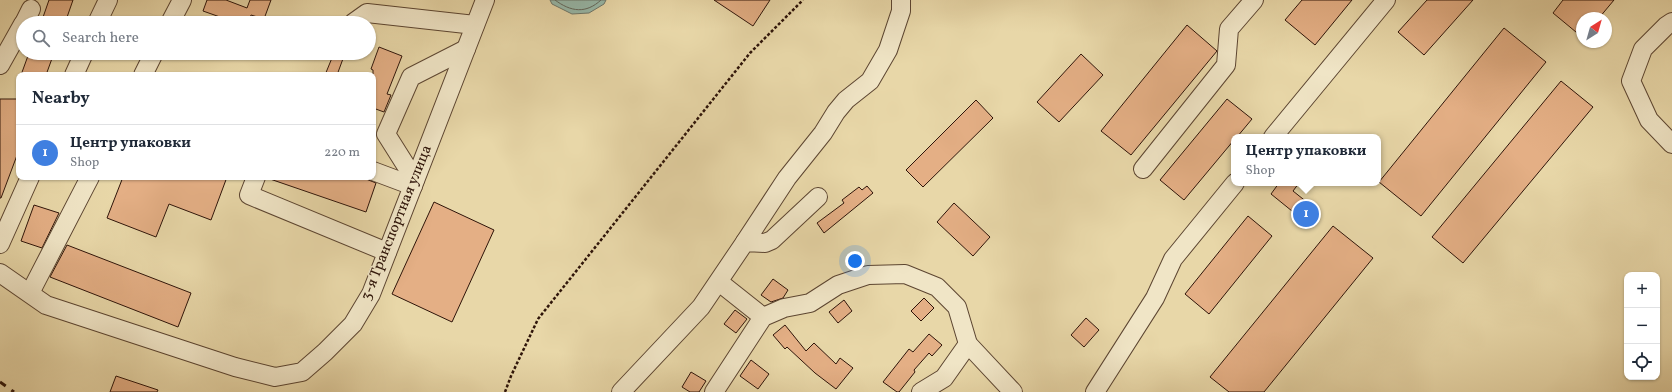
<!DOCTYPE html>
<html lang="en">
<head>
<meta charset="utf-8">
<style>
	:root { --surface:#fff; --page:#f2f2f3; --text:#1f2937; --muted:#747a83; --line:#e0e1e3; --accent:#8f2418 }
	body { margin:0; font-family:Vollkorn,serif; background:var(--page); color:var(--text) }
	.controls { position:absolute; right:12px; bottom:12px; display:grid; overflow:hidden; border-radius:8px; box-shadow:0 1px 3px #0004 }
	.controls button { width:36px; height:36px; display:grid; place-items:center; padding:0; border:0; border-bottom:1px solid var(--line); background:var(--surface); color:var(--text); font:20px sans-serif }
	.compass { position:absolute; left:1576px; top:12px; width:36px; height:36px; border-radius:50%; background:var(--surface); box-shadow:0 1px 3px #0004; rotate:37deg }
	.you { position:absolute; left:855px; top:261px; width:14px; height:14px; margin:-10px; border:3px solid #fff; border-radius:50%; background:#1a73e8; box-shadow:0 0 0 6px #1a73e833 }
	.badge { display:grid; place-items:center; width:26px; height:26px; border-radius:50%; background:var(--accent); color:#fff; font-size:13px; font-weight:700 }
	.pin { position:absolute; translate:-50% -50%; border:2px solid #fff; box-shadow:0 1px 4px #0006 }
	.popup { position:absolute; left:1231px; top:134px; width:150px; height:52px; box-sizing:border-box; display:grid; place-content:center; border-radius:8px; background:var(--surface); filter:drop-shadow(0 1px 3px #0005); font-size:13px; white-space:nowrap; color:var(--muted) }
	.popup b { font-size:15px; color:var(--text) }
	.popup::after { content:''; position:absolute; left:50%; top:100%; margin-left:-8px; border:8px solid transparent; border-top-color:var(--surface) }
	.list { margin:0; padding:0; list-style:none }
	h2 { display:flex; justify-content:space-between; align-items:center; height:52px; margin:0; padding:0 16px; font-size:17px }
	h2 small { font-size:13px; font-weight:400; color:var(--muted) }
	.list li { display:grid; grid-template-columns:26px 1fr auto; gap:12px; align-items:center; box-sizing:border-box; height:56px; padding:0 16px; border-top:1px solid var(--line) }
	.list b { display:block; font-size:15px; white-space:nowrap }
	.list p { margin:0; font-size:13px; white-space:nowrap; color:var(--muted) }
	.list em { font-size:13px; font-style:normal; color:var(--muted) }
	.icon { flex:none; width:22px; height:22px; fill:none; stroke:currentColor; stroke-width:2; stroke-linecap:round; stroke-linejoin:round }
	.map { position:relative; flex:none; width:1672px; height:392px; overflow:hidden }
	.search { position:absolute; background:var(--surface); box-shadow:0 1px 3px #0004; left:16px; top:16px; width:360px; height:44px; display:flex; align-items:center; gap:10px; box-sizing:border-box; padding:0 14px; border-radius:22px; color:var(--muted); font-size:15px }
	.panel { position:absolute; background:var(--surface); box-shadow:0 1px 3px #0004; left:16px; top:72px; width:360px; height:108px; border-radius:8px }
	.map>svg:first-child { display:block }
	.water { fill:#97b9aa; stroke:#6d776a }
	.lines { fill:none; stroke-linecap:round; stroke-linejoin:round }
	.shore { stroke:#62665a; stroke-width:1 }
	.building { fill:#e4af85; stroke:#2e1409 }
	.minor-casing { stroke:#5c4531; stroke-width:20 }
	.path { stroke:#2e1409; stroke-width:2.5; stroke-dasharray:3 2; stroke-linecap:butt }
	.minor { stroke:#f0e5c6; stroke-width:18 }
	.rail { stroke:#2e1409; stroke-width:3; stroke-dasharray:7 7; stroke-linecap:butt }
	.labels { text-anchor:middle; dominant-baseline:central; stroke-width:3; stroke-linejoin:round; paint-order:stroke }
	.street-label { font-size:15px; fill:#2e1409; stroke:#f0e5c6 }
</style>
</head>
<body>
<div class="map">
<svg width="1672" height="392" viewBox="0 0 1672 392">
	<rect width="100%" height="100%" fill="#e8d7a8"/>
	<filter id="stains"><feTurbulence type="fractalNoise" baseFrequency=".005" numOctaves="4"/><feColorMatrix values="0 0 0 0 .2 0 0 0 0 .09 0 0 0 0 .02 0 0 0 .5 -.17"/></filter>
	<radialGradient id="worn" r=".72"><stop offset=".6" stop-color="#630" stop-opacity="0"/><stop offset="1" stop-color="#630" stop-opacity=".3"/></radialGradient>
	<polygon class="water" points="550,0 606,0 604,4 589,13 572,14 552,4"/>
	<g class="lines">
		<path class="shore" d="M 555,0 C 571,12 586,14 601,0"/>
	</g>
	<g class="building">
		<polygon points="49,0 73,0 65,23 41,23"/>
		<polygon points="207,0 226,0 247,8 250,0 271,0 264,19 251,15 248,23 237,23 203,11"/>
		<polygon points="714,0 770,0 753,26"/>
		<polygon points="1302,0 1352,0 1315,45 1285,20"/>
		<polygon points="1427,0 1473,0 1424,55 1398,32"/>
		<polygon points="1563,0 1614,0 1599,18 1582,18 1582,37 1553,13"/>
		<polygon points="1187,25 1217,51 1131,155 1101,131"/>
		<polygon points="1504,28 1546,62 1421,216 1379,182"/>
		<polygon points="379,47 402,56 387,94 391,95 384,112 373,108 373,70 371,69"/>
		<polygon points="29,53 54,53 46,75 21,75"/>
		<polygon points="334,53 344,56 337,75 325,75"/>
		<polygon points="1081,54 1103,75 1059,122 1037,102"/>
		<polygon points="1561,81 1593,107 1463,263 1432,237"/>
		<polygon points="0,99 19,99 19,150 1,198 0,198"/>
		<polygon points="1227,99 1252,119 1237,137 1234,137 1234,140 1184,200 1160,180"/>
		<polygon points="976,100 993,118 923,187 906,170"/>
		<polygon points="123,177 227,177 211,220 169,204 156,237 107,218"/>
		<polygon points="271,177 361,177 376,183 366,212 270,179"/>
		<polygon points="1279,183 1299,183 1293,191 1318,211 1308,224 1271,194"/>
		<polygon points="867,186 873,193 824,233 817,223 844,203 842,200 859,187 862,190"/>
		<polygon points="434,202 494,230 452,322 392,294"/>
		<polygon points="954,203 990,237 973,256 937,222"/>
		<polygon points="34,205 59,213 42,248 21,241"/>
		<polygon points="1248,216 1272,236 1209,314 1185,294"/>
		<polygon points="1333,226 1373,258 1264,392 1229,392 1210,377"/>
		<polygon points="67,245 191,293 178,327 50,277"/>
		<polygon points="773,279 788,290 783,298 771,302 761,295"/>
		<polygon points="924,298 934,308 921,321 911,311"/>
		<polygon points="844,300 852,311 838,323 829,312"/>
		<polygon points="735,310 747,319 736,333 724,324"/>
		<polygon points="1086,318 1099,330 1084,347 1071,335"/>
		<polygon points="785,325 806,351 814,343 836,364 840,358 853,368 836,389 815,373 787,347 785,349 773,335"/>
		<polygon points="929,334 942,345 932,356 929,353 914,370 915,372 899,392 897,392 883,382 909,349 913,352"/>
		<polygon points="751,360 769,374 758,389 740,376"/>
		<polygon points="691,372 706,381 699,392 690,392 682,387"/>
		<polygon points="116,376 158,390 157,392 110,392"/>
	</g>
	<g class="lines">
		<defs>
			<g id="minor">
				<polyline points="1672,22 1666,26 1643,49 1631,81 1649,120 1672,144"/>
				<polyline points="24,23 31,9"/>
				<polyline points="97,23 108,0"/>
				<polyline points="170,23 182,0"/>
				<polyline points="353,23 367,13 475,25"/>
				<polyline points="0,65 23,24"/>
				<polyline points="74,75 84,53"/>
				<polyline points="143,75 154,53"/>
				<polyline points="1273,137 1386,0"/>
				<polyline points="1143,169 1226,65 1229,29 1254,0"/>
				<polyline points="373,171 413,186"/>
				<polyline points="256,177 249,195 387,252"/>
				<polyline points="415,180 386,134 411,77 466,49"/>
				<polyline points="745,242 787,178 823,133 836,112 846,100 870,81 888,50 901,11 901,0"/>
				<polyline points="0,244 30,177"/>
				<polyline points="0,273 46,305 235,367 275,377 302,372 325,352 353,324 371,294 485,0"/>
				<polyline points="719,282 763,317"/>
				<polyline points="30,293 90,177"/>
				<polyline points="621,392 701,307 745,242 765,243 772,240 818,197"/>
				<polyline points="714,392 763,317 784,308 810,303 838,285 868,275 905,274 937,287 957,307 968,344 1013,392"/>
				<polyline points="921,392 944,378 968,344"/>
				<polyline points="1095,392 1155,298 1173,259 1235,183"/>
			</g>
		</defs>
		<use href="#minor" class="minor-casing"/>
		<polyline class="path" points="505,392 511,376 538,319 750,53 803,0"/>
		<use href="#minor" class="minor"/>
		<polyline class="rail" points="0,382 14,392"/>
	</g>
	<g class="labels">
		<g class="street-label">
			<text transform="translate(397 223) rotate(-68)">3-я Транспортная улица</text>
		</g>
	</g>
	<rect width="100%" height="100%" filter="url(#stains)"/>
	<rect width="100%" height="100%" fill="url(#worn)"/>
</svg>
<div class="controls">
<button>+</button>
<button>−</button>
<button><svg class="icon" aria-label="locate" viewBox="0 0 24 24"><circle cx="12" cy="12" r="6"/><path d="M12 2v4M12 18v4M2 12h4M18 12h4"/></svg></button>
</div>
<svg class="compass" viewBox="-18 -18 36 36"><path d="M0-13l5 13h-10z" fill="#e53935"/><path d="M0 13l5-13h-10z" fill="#747a83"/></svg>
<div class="you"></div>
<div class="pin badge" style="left:1306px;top:214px;background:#3f7fe0">1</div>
<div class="popup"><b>Центр упаковки</b>Shop</div>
<div class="search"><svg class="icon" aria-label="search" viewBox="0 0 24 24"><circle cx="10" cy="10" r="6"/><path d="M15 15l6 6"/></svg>Search here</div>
<section class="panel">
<h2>Nearby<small></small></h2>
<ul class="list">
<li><span class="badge" style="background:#3f7fe0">1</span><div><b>Центр упаковки</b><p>Shop</p></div><em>220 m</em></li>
</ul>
</section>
</div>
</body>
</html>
